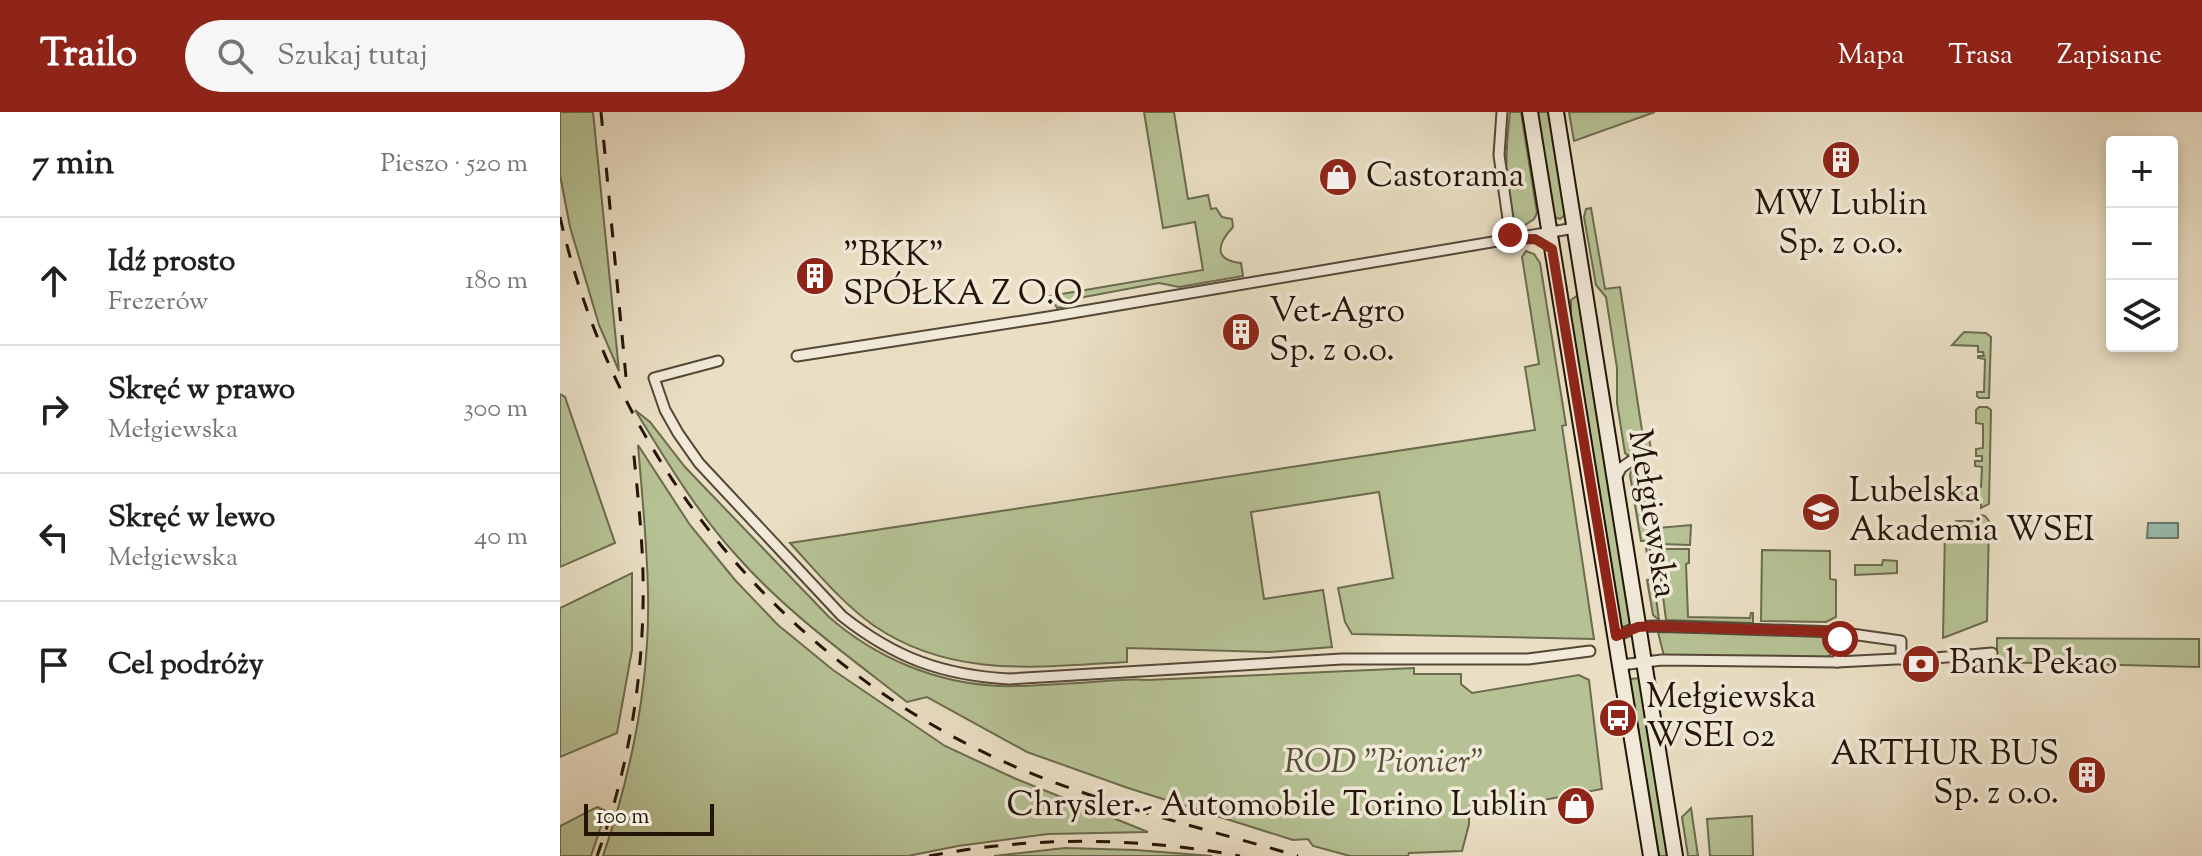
<!DOCTYPE html>
<html lang="pl">
<head>
<meta charset="utf-8">
<style>
	:root { --surface:#fff; --page:#f6f6f6; --text:#202124; --muted:#757577; --line:#e0e0e0; --accent:#8f2418 }
	body { margin:0; font-family:"Sorts Mill Goudy",serif; background:var(--page); color:var(--text) }
	.controls { position:absolute; right:24px; top:24px; display:grid; overflow:hidden; border-radius:8px; box-shadow:0 4px 12px #0003 }
	.controls button { width:72px; height:72px; display:grid; place-items:center; padding:0; border:0; border-bottom:2px solid var(--line); background:var(--surface); color:var(--text); font:40px sans-serif }
	.scale { position:absolute; left:24px; bottom:20px; width:130px; box-sizing:border-box; padding-left:8px; border:4px solid #231406; border-top:0; font-size:22px; line-height:28px; white-space:nowrap; color:#231406; -webkit-text-stroke:6px #f1ead9; paint-order:stroke }
	.stop { position:absolute; width:24px; height:24px; margin:-18px; border:6px solid #8f2418; border-radius:50%; background:#fff }
	.stop.end { background:#8f2418; border-color:#fff; box-shadow:0 2px 8px #0008 }
	.list { margin:0; padding:0; list-style:none }
	h2 { display:flex; justify-content:space-between; align-items:center; height:104px; margin:0; padding:0 32px; font-size:34px }
	h2 small { font-size:26px; font-weight:400; color:var(--muted) }
	.list li { display:grid; grid-template-columns:52px 1fr auto; gap:24px; align-items:center; box-sizing:border-box; height:128px; padding:0 32px; border-top:2px solid var(--line) }
	.list b { display:block; font-size:30px; white-space:nowrap }
	.list p { margin:0; font-size:26px; white-space:nowrap; color:var(--muted) }
	.list em { font-size:26px; font-style:normal; color:var(--muted) }
	.icon { flex:none; width:44px; height:44px; fill:none; stroke:currentColor; stroke-width:2; stroke-linecap:round; stroke-linejoin:round }
	.map { position:relative; flex:none; width:1642px; height:744px; overflow:hidden }
	header { display:flex; align-items:center; gap:48px; box-sizing:border-box; height:112px; padding:0 40px; background:var(--accent); color:#fff }
	header strong { font-size:38px }
	nav { display:flex; gap:44px; margin-inline-start:auto; font-size:28px }
	.search { width:560px; height:72px; background:var(--page); display:flex; align-items:center; gap:20px; box-sizing:border-box; padding:0 28px; border-radius:44px; color:var(--muted); font-size:30px }
	main { display:flex }
	aside { flex:1; background:var(--surface) }
	.map>svg:first-child { display:block }
	.green { fill:#b6c295; stroke:#6c6b4e; stroke-width:2 }
	.water { fill:#98bdb1; stroke:#69796d; stroke-width:2 }
	.lines { fill:none; stroke-linecap:round; stroke-linejoin:round }
	.street-casing { stroke:#554736; stroke-width:13 }
	.secondary-casing { stroke:#231406; stroke-width:18 }
	.street { stroke:#f1ead9; stroke-width:9 }
	.secondary { stroke:#f1ead9; stroke-width:14 }
	.rail { stroke:#231406; stroke-width:3; stroke-dasharray:14 14; stroke-linecap:butt }
	.route { stroke:#8f2418; stroke-width:10 }
	.labels { text-anchor:middle; dominant-baseline:central; stroke-width:7; stroke-linejoin:round; paint-order:stroke }
	.poi-label { font-size:34px; fill:#231406; stroke:#f1ead9; text-anchor:start }
	.street-label { font-size:34px; fill:#231406; stroke:#f1ead9 }
	.park-label { font-size:34px; font-style:italic; fill:#565138; stroke:#f1ead9 }
</style>
</head>
<body>
<header>
<strong>Trailo</strong>
<div class="search"><svg class="icon" aria-label="search" viewBox="0 0 24 24"><circle cx="10" cy="10" r="6"/><path d="M15 15l6 6"/></svg>Szukaj tutaj</div>
<nav><a>Mapa</a><a>Trasa</a><a>Zapisane</a></nav>
</header>
<main>
<aside>
<h2>7 min<small>Pieszo · 520 m</small></h2>
<ul class="list">
<li><svg class="icon" aria-label="ahead" viewBox="0 0 24 24"><path d="M12 20V5M6 11l6-6 6 6"/></svg><div><b>Idź prosto</b><p>Frezerów</p></div><em>180 m</em></li>
<li><svg class="icon" aria-label="right" viewBox="0 0 24 24"><path d="M7 20v-9h11M14 6l5 5-5 5"/></svg><div><b>Skręć w prawo</b><p>Mełgiewska</p></div><em>300 m</em></li>
<li><svg class="icon" aria-label="left" viewBox="0 0 24 24"><path d="M17 20v-9H6M10 6l-5 5 5 5"/></svg><div><b>Skręć w lewo</b><p>Mełgiewska</p></div><em>40 m</em></li>
<li><svg class="icon" aria-label="arrive" viewBox="0 0 24 24"><path d="M6 21V4h12l-3 4 3 4H6"/></svg><div><b>Cel podróży</b></div></li>
</ul>
</aside>
<div class="map">
<svg width="1642" height="744" viewBox="0 0 1642 744">
	<rect width="100%" height="100%" fill="#eadfc4"/>
	<filter id="stains"><feTurbulence type="fractalNoise" baseFrequency=".0025" numOctaves="4"/><feColorMatrix values="0 0 0 0 .2 0 0 0 0 .09 0 0 0 0 .02 0 0 0 .5 -.17"/></filter>
	<radialGradient id="worn" r=".72"><stop offset=".6" stop-color="#630" stop-opacity="0"/><stop offset="1" stop-color="#630" stop-opacity=".3"/></radialGradient>
	<g class="green">
		<polygon points="0,0 33,0 59,259 39,213 10,115 0,63"/>
		<path d="M 584,0 L 614,0 L 628,87 L 648,83 L 651,97 L 656,96 L 662,105 L 672,107 L 673,115 C 658,131 652,148 681,151 L 683,164 L 619,175 L 599,171 L 508,188 L 508,194 L 497,196 L 490,184 L 643,158 L 635,110 L 603,116 Z"/>
		<path d="M 950,0 L 961,0 L 977,101 L 974,107 L 965,113 L 958,112 L 954,108 C 943,73 946,36 950,0 Z"/>
		<polygon points="975,0 991,0 1006,102 1000,107 993,105"/>
		<polygon points="1009,0 1095,0 1014,29"/>
		<polygon points="1031,96 1045,177 1060,175 1083,325 1089,324 1091,340 1067,343 1065,341 1057,291 1057,256 1046,185 1036,173 1024,105 1026,97"/>
		<path d="M 966,139 L 974,142 L 980,151 L 1006,313 L 1002,314 L 1034,527 L 792,522 L 785,510 L 778,476 L 833,466 L 819,380 L 691,400 L 704,487 L 763,478 L 772,535 L 709,540 L 567,536 L 567,550 C 478,555 391,567 313,513 C 282,491 256,459 230,431 L 975,318 L 965,255 L 979,252 L 962,145 Z"/>
		<polygon points="1018,183 1020,187 1072,511 1062,516 1011,207 1011,188"/>
		<polygon points="1404,220 1426,221 1431,225 1429,286 1419,286 1417,284 1417,280 1424,280 1425,247 1418,246 1418,244 1424,244 1423,240 1418,240 1418,234 1392,233"/>
		<polygon points="0,282 5,285 55,431 0,455"/>
		<polygon points="1419,295 1427,295 1431,298 1429,392 1421,396 1421,389 1412,388 1412,375 1421,375 1422,355 1415,354 1415,349 1422,349 1422,344 1416,344 1416,337 1423,336 1423,312 1416,311 1416,298"/>
		<path d="M 75,298 L 90,310 L 125,355 L 269,505 C 316,546 376,571 438,574 C 465,575 492,572 519,571 C 542,570 564,566 587,568 L 854,556 L 854,562 L 901,562 L 901,572 L 912,581 L 1019,563 L 1029,568 L 1042,677 L 909,702 L 909,712 L 902,739 L 849,741 L 848,744 L 790,744 L 753,734 L 748,727 L 733,728 L 568,676 L 467,640 L 367,585 L 347,590 C 288,544 226,500 176,443 C 136,399 106,348 75,298 Z"/>
		<path d="M 78,333 L 130,413 L 175,468 L 218,513 L 273,558 L 385,634 L 454,666 L 588,720 L 488,722 L 398,734 L 348,744 L 43,744 C 72,659 90,569 88,480 C 87,431 82,381 78,333 Z"/>
		<polygon points="1079,354 1099,508 1093,503 1087,468 1091,467 1085,429 1081,429 1070,363 1072,357"/>
		<polygon points="1390,375 1409,375 1409,388 1389,388"/>
		<polygon points="1421,403 1425,404 1429,409 1427,509 1383,526 1385,418 1396,418 1396,409 1420,409"/>
		<polygon points="1097,410 1098,416 1131,413 1130,433 1101,432 1096,425 1094,412"/>
		<polygon points="1102,437 1129,437 1129,451 1126,452 1128,505 1190,506 1191,501 1193,501 1193,511 1106,508 1098,444 1099,440"/>
		<polygon points="1202,438 1270,439 1270,467 1276,468 1276,505 1266,510 1201,509"/>
		<polygon points="1323,448 1337,449 1337,461 1295,463 1295,453 1322,453"/>
		<polygon points="72,461 72,538 57,621 0,645 0,496"/>
		<polygon points="1098,520 1263,522 1272,526 1275,539 1266,546 1104,544"/>
		<polygon points="1437,526 1639,527 1639,555 1437,550"/>
		<polygon points="1081,566 1110,744 1099,744 1070,567"/>
		<polygon points="37,695 46,699 31,744 0,744 0,714"/>
		<polygon points="1131,696 1138,744 1128,744 1122,705"/>
		<polygon points="1192,704 1193,744 1150,744 1147,707"/>
		<polygon points="505,736 576,738 652,744 434,744"/>
	</g>
	<polygon class="water" points="1588,411 1618,411 1618,426 1587,426"/>
	<g class="lines">
		<defs>
			<g id="street">
				<polyline points="942,0 939,43 951,128"/>
				<polyline points="237,244 488,205 1015,116"/>
				<path d="M 158,249 L 94,266 L 105,298 L 118,321 L 139,351 L 282,504 C 335,546 382,563 449,567 L 782,547 L 968,547 L 1030,539"/>
				<polyline points="1056,367 1061,356 1071,349"/>
				<path d="M 1277,520 C 1281,530 1282,540 1277,550"/>
				<polyline points="1056,524 1078,515 1093,514 1277,520 1341,529 1341,547"/>
				<polyline points="1375,546 1432,541"/>
				<polyline points="1061,553 1102,548 1277,550 1356,546"/>
			</g>
			<g id="secondary">
				<polyline points="970,0 1091,744"/>
				<polyline points="996,0 1115,744"/>
			</g>
		</defs>
		<use href="#street" class="street-casing"/>
		<use href="#secondary" class="secondary-casing"/>
		<use href="#street" class="street"/>
		<use href="#secondary" class="secondary"/>
		<g class="rail">
			<polyline points="41,0 67,276"/>
			<path d="M 0,105 C 54,344 217,546 440,648 C 535,691 639,715 738,744"/>
			<path d="M 37,744 C 70,654 85,557 83,462 C 82,419 77,376 73,334"/>
			<path d="M 369,744 C 472,724 578,725 680,744"/>
		</g>
	</g>
	<g class="lines">
		<polyline class="route" points="950,123 951,128 975,127 992,137 1056,524 1078,515 1093,514 1277,520 1280,527"/>
	</g>
	<defs>
		<symbol id="building-disc" viewBox="-11 -11 22 22"><circle r="9.5" fill="#8f2418" stroke="#f1ead9"/><path d="M-4-6H4V6H1V3H-1V6H-4ZM-2.5-4.3h1.7v1.8h-1.7ZM.8-4.3h1.7v1.8H.8ZM-2.5-1h1.7V.8h-1.7ZM.8-1h1.7V.8H.8Z" fill="#fff"/></symbol>
		<symbol id="shop-disc" viewBox="-11 -11 22 22"><circle r="9.5" fill="#8f2418" stroke="#f1ead9"/><path d="M-5-2.5h2.3a2.7 3.5 0 0 1 5.4 0H5L5.5 6h-11ZM-1.5-2.5h3a1.5 2.3 0 0 0-3 0Z" fill="#fff"/></symbol>
		<symbol id="university-disc" viewBox="-11 -11 22 22"><circle r="9.5" fill="#8f2418" stroke="#f1ead9"/><path d="M0-5L7-2L0 1L-7-2ZM-4 1L0 2.5L4 1V4Q0 6-4 4Z" fill="#fff"/></symbol>
		<symbol id="bank-disc" viewBox="-11 -11 22 22"><circle r="9.5" fill="#8f2418" stroke="#f1ead9"/><path d="M-6-4H6V4H-6ZM0-2.3a2.3 2.3 0 1 0 0 4.6a2.3 2.3 0 1 0 0-4.6Z" fill="#fff"/></symbol>
		<symbol id="bus-disc" viewBox="-11 -11 22 22"><circle r="9.5" fill="#8f2418" stroke="#f1ead9"/><path d="M-5-6H5V4H4V6H2V4H-2V6H-4V4H-5ZM-3.5-4V0h7V-4ZM-3.5 1.2v1.5H-2V1.2ZM2 1.2v1.5H3.5V1.2Z" fill="#fff"/></symbol>
	</defs>
	<g fill-rule="evenodd">
		<use href="#building-disc" x="1259" y="26" width="44" height="44"/>
		<use href="#shop-disc" x="756" y="43" width="44" height="44"/>
		<use href="#building-disc" x="233" y="142" width="44" height="44"/>
		<use href="#building-disc" x="659" y="198" width="44" height="44"/>
		<use href="#university-disc" x="1239" y="378" width="44" height="44"/>
		<use href="#bank-disc" x="1339" y="530" width="44" height="44"/>
		<use href="#bus-disc" x="1036" y="584" width="44" height="44"/>
		<use href="#building-disc" x="1505" y="641" width="44" height="44"/>
		<use href="#shop-disc" x="994" y="672" width="44" height="44"/>
	</g>
	<g class="labels">
		<g class="poi-label">
			<text x="806" y="65">Castorama</text>
			<text x="1281" y="93" text-anchor="middle">MW Lublin<tspan x="1281" dy="39">Sp. z o.o.</tspan></text>
			<text x="283" y="144">"BKK"<tspan x="283" dy="39">SPÓŁKA Z O.O</tspan></text>
			<text x="709" y="200">Vet-Agro<tspan x="709" dy="39">Sp. z o.o.</tspan></text>
			<text x="1289" y="380">Lubelska<tspan x="1289" dy="39">Akademia WSEI</tspan></text>
			<text x="1389" y="552">Bank Pekao</text>
			<text x="1086" y="586">Mełgiewska<tspan x="1086" dy="39">WSEI 02</tspan></text>
			<text x="1499" y="643" text-anchor="end">ARTHUR BUS<tspan x="1499" dy="39">Sp. z o.o.</tspan></text>
			<text x="988" y="694" text-anchor="end">Chrysler - Automobile Torino Lublin</text>
		</g>
		<g class="street-label">
			<text transform="translate(1091 402) rotate(81)">Mełgiewska</text>
		</g>
		<g class="park-label">
			<text x="824" y="651">ROD "Pionier"</text>
		</g>
	</g>
	<rect width="100%" height="100%" filter="url(#stains)"/>
	<rect width="100%" height="100%" fill="url(#worn)"/>
</svg>
<div class="controls">
<button>+</button>
<button>−</button>
<button><svg class="icon" aria-label="layers" viewBox="0 0 24 24"><path d="M12 4l9 5-9 5-9-5zM3 14l9 5 9-5"/></svg></button>
</div>
<div class="scale">100 m</div>
<div class="stop" style="left:1280px;top:527px"></div>
<div class="stop end" style="left:950px;top:123px"></div>
</div>
</main>
</body>
</html>
